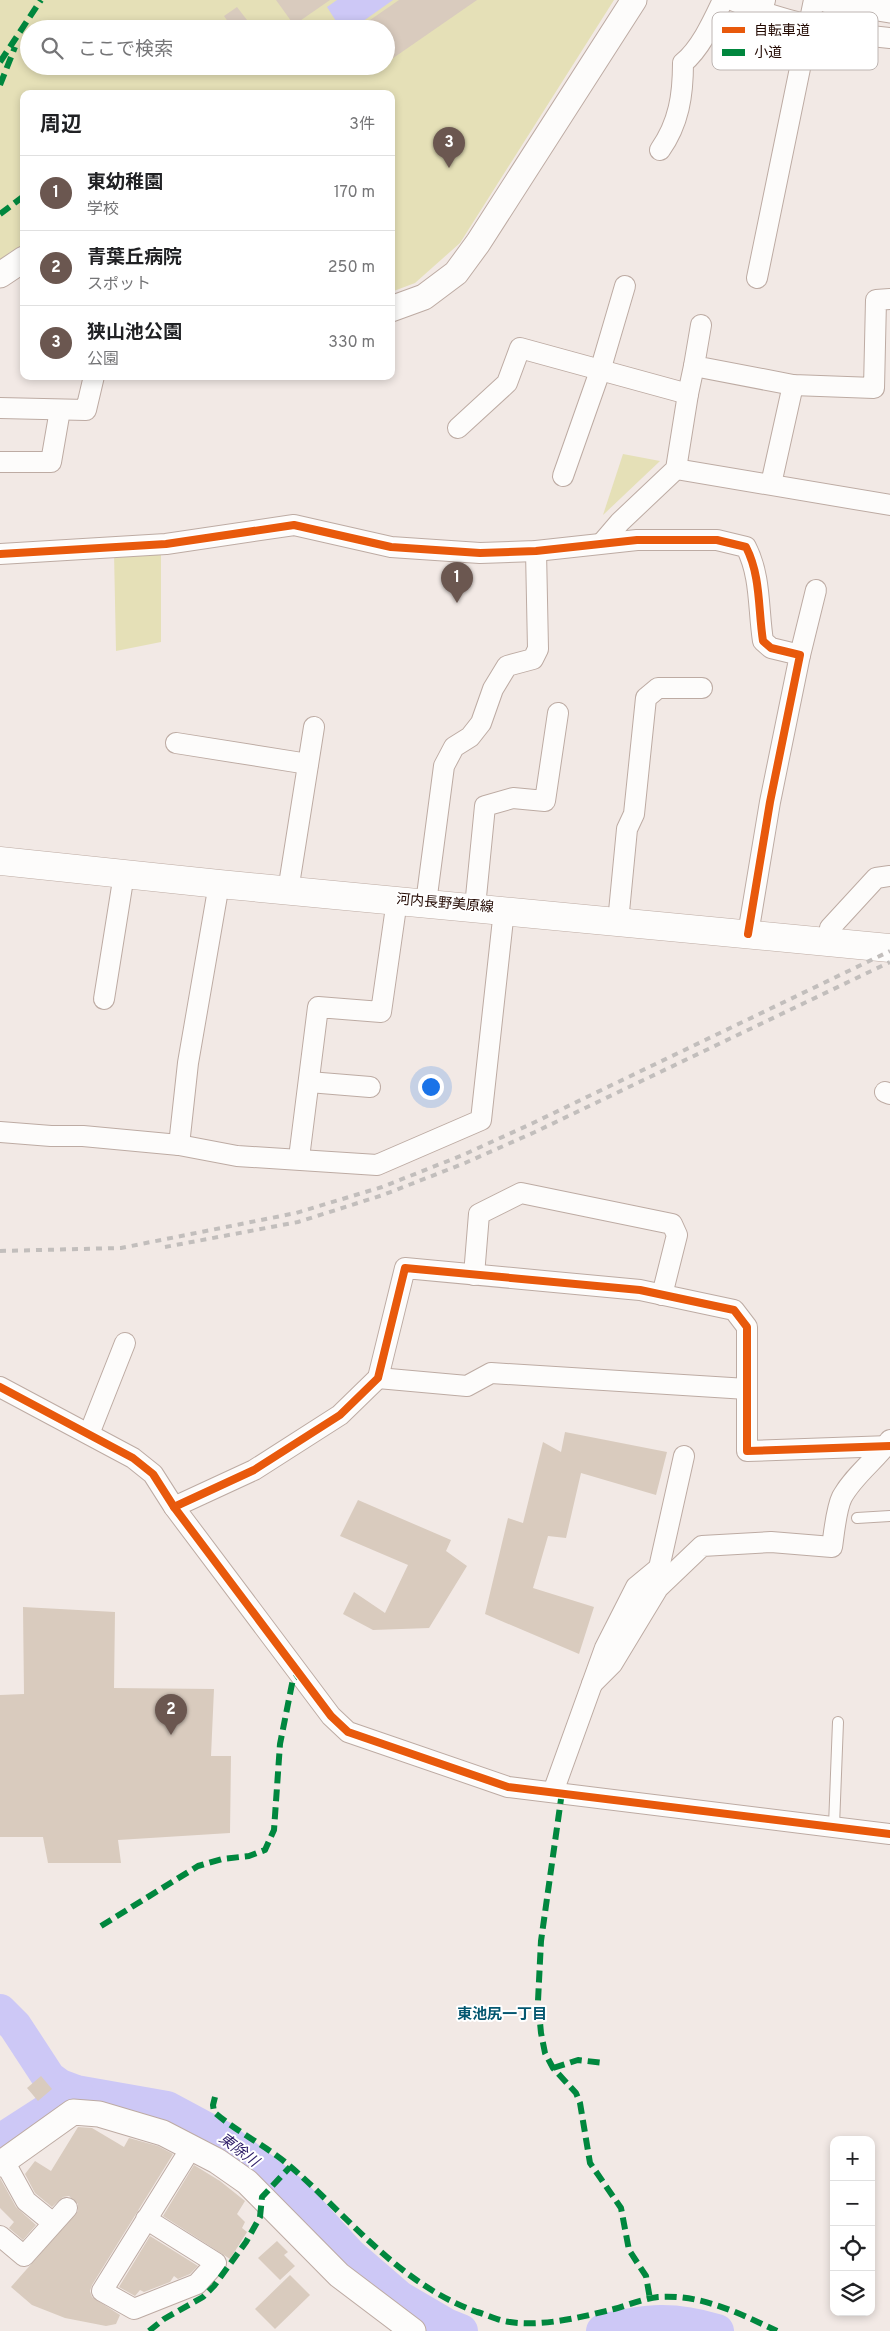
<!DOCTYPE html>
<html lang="ja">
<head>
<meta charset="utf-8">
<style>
	:root { --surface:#fff; --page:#f2f2f2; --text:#202124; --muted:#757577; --line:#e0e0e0; --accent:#6b5750 }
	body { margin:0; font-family:Overpass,"Noto Sans JP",sans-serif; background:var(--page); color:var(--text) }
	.controls { position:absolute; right:15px; bottom:15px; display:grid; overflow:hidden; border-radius:10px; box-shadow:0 2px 8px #0003 }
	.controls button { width:45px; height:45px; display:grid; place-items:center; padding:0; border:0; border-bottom:1px solid var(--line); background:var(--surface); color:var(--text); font:25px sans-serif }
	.you { position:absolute; left:430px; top:1086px; width:18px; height:18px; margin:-12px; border:4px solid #fff; border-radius:50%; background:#1a73e8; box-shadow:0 0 0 8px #1a73e833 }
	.badge { display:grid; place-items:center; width:32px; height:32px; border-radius:50%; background:var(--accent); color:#fff; font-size:16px; font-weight:700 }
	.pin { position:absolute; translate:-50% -41px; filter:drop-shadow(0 1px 2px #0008) }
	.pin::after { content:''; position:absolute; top:26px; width:18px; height:15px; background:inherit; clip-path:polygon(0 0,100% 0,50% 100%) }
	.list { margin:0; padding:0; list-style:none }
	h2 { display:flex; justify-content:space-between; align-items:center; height:65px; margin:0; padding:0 20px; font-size:21px }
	h2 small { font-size:16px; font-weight:400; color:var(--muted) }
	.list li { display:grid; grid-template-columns:32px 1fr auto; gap:15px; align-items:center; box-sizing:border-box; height:75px; padding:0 20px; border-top:1px solid var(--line) }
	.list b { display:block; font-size:19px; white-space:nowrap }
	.list p { margin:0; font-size:16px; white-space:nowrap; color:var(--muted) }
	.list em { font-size:16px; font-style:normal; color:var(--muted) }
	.icon { flex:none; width:28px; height:28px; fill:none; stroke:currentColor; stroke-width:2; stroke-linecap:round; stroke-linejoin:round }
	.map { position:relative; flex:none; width:890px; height:2331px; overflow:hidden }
	.search { position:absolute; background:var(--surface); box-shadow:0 2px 8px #0003; left:20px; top:20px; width:375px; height:55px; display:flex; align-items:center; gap:12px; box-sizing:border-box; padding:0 18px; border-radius:28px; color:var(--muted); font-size:19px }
	.panel { position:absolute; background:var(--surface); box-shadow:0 2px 8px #0003; left:20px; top:90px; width:375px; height:290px; border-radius:10px }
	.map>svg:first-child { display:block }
	.green { fill:#e5e0b7; fill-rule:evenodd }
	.water { fill:#cdc8f6 }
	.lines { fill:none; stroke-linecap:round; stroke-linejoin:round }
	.river { stroke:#cdc8f6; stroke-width:34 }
	.building { fill:#d9cbbe }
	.service-casing { stroke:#bdaba3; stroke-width:12 }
	.minor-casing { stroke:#bdaba3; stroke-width:22 }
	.tertiary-casing { stroke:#bdaba3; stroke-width:27 }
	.secondary-casing { stroke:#bdaba3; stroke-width:29 }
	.service { stroke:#fdfcfb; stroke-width:10 }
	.minor { stroke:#fdfcfb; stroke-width:20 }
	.tertiary { stroke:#fdfcfb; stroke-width:25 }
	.secondary { stroke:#fdfcfb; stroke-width:28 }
	.rail { stroke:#c2bebc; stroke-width:4; stroke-dasharray:6 6; stroke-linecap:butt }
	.quiet { stroke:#00873e; stroke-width:6; stroke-dasharray:12 6; stroke-linecap:butt }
	.cycleway-casing { stroke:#fff; stroke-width:11 }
	.cycleway { stroke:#e8590c; stroke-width:8 }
	.labels { text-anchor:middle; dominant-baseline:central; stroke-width:4; stroke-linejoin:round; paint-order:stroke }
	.street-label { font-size:14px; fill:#220800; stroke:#fff }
	.neighbourhood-label { font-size:15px; font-weight:bold; fill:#045770; stroke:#fff }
	.water-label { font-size:15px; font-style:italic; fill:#2c1b67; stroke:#fff }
	.key { fill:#fff; stroke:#bdb5b2; stroke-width:1 }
	.key-label { font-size:14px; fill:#220800 }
</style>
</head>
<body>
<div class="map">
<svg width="890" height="2331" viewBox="0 0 890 2331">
	<rect width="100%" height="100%" fill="#f2e9e5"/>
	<g class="green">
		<path d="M 0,0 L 614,0 L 460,243 L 415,283 L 391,292 L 391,94 L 24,94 L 24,247 L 10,252 L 0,261 ZM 29,29 L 386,29 L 386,66 L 29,66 Z"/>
		<polygon points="623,454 660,461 603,515"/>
		<polygon points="161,549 161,642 116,651 114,552"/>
	</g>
	<polygon class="water" points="337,0 393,0 352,29 341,29 327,7"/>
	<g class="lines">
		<g class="river">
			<polyline points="0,2011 15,2026 49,2078 60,2086 76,2092 167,2108 221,2137 295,2195 349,2254 400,2298 446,2325 461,2331"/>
			<polyline points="0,2141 76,2092"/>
			<path d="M 603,2331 C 647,2320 674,2318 717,2331"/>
		</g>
	</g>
	<g class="building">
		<polygon points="276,0 330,0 294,25"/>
		<polygon points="399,0 477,0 386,63 386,29 357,29"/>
		<polygon points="237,7 247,20 233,29 224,16"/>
		<polygon points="565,1432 667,1452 656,1495 581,1473 566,1538 548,1536 533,1588 594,1607 579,1654 485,1614 508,1518 523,1523 543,1442 561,1452"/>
		<polygon points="358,1500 451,1540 446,1551 467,1566 429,1628 373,1630 343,1614 354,1592 385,1613 408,1565 340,1536"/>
		<polygon points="23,1607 115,1612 114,1688 214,1689 211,1756 231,1756 230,1833 118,1840 121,1863 48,1863 43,1837 0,1837 0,1695 24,1694"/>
		<polygon points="41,2076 52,2089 38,2101 27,2088"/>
		<polygon points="78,2127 92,2128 124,2147 129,2138 158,2146 173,2154 92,2285 90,2291 92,2297 120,2315 116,2324 106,2326 65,2318 32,2305 11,2287 78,2211 78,2204 69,2196 63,2197 52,2207 35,2193 25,2174 35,2161 51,2171"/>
		<polygon points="194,2165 220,2181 245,2201 237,2214 245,2222 242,2228 247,2232 230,2259 163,2216"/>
		<polygon points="0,2178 16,2207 36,2225 23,2240 9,2228 14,2222 0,2208"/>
		<polygon points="150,2236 198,2266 190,2274 178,2279 174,2276 170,2282 144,2292 140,2290 135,2296 119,2287"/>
		<polygon points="277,2241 288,2252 284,2255 295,2266 280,2280 258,2258"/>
		<polygon points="290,2275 310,2295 275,2329 255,2309"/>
	</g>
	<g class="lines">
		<defs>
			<g id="service">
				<polyline points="857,1518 890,1516"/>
				<polyline points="834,1826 838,1722"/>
			</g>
			<g id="minor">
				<path d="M 732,0 C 783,22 834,33 890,38"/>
				<polyline points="751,45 765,0"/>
				<path d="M 660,150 C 679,123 683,95 683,63 C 701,48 713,21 723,0"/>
				<polyline points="757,278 814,0"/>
				<polyline points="701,325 694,366 793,385 874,388 876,300 890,299"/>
				<polyline points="0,408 86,410 94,376"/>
				<polyline points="458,428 507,383 520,348 688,394 694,366"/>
				<polyline points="0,462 51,462 60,410"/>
				<polyline points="676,469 890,505"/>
				<polyline points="563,476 600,371 625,286"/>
				<polyline points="771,484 793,385"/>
				<polyline points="602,543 620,522 676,469 688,394"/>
				<path d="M 0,554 L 166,544 L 294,525 L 391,547 L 480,553 L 536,551 L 637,540 L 717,540 L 746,547 C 761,576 758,609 763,641 L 771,648 L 800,655 L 770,802 L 748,934"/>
				<polyline points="800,655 816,590"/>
				<polyline points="176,743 308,764"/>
				<polyline points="288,891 314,727"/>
				<polyline points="426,903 444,766 454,747 470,737 481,723 493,689 507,666 533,659 538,649 536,551"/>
				<polyline points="475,907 485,806 513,798 545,801 558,713"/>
				<polyline points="618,922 627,829 634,814 646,698 658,688 702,688"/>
				<polyline points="828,942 830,928 876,878 890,876"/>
				<polyline points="104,999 124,874"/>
				<polyline points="309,1082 370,1087"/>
				<polyline points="885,1092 890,1094"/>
				<polyline points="0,1132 51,1136 83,1136 179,1145 237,1156 377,1165 481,1120 504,910"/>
				<polyline points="179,1145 188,1063 219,884"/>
				<polyline points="299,1158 318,1007 381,1012 397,900"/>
				<polyline points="474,1275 479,1214 521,1193 672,1224 677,1235 662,1295"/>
				<polyline points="378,1378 467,1386 491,1373 747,1389"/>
				<polyline points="0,1387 133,1458 153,1474 174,1507 331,1716 348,1732 508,1787 890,1834"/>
				<polyline points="89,1434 125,1343"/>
				<polyline points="174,1507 254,1470 340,1415 378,1378 405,1268 640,1290 734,1310 747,1327 747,1451 890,1446"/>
				<path d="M 592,1684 L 612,1664 L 658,1588 L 702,1546 L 771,1542 L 832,1547 C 834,1534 836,1509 842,1497 C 854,1475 876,1460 890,1440"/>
				<polyline points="553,1792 605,1648 636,1587 659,1568 684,1456"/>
				<polyline points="4,2161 26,2201 53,2223"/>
				<polyline points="146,2219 216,2263 197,2284 134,2309 102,2291 191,2148"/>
				<polyline points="0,2236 24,2256 67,2208"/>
			</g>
			<g id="tertiary">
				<polyline points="828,0 890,10"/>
				<polyline points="0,275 24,259"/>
				<polyline points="391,309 424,297 456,273 478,243 634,0"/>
				<polyline points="0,2164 73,2112 99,2114 163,2133 217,2161 247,2182 339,2275 413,2331"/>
			</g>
			<polyline id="secondary" points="0,861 219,884 890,948"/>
		</defs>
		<use href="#service" class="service-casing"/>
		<use href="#minor" class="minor-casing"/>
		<use href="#tertiary" class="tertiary-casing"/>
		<use href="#secondary" class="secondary-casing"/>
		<use href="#service" class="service"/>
		<use href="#minor" class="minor"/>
		<use href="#tertiary" class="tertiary"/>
		<use href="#secondary" class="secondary"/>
		<g class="rail">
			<polyline points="165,1247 298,1222 383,1195 465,1163 535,1132 890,962"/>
			<polyline points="0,1251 121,1248 296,1213 382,1187 463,1155 533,1123 890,951"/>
		</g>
		<g class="quiet">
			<polyline points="0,62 41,0"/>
			<polyline points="0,85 15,47"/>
			<polyline points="0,214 24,196"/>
			<polyline points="562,1792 541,1941 538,2001 541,2033 545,2053 553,2068 576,2093 580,2103 590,2163 621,2208 629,2250 646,2276 650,2299"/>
			<polyline points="101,1926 198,1866 222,1859 249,1856 265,1850 274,1830 280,1744 293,1679 300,1674"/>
			<polyline points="553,2068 578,2060 604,2063"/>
			<path d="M 215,2097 L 213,2105 L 214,2112 C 238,2133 267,2146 291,2167 C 351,2219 399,2284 477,2312 C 488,2315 499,2321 510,2322 C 543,2327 582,2317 614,2309 C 628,2305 643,2299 658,2297 C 701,2294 739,2313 777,2331"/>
			<polyline points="149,2331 164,2319 203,2297 214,2286 246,2242 260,2217 262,2197 290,2167"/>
		</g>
		<defs>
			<g id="cycleway">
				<path d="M 0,554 L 166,544 L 294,525 L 391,547 L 480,553 L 536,551 L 637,540 L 717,540 L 746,547 C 761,576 758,609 763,641 L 771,648 L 800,655 L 770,802 L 748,934"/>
				<polyline points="0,1387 133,1458 153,1474 174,1507 331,1716 348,1732 508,1787 890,1834"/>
				<polyline points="174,1507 254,1470 340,1415 378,1378 405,1268 640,1290 734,1310 747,1327 747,1451 890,1446"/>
			</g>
		</defs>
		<use href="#cycleway" class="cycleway-casing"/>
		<use href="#cycleway" class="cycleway"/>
	</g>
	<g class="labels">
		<g class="street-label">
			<text transform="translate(445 904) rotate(5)">河内長野美原線</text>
		</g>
		<g class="neighbourhood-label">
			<text x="502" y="2015">東池尻一丁目</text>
		</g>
		<g class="water-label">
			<text transform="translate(238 2151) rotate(37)">東除川</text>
		</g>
	</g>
	<rect x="712" y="12" width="166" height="58" rx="8" class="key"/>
	<rect x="722" y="27" width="23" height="6" fill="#e8590c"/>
	<rect x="722" y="49" width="23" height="7" fill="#00873e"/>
	<g class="key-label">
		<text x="754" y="35">自転車道</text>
		<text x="754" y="57">小道</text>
	</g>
</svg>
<div class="controls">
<button>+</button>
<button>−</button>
<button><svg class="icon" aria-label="locate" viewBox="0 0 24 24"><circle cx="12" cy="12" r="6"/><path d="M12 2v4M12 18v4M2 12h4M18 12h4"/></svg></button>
<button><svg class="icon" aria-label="layers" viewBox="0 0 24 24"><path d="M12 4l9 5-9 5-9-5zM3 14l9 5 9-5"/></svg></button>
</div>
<div class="you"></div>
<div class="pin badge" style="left:457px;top:603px">1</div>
<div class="pin badge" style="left:171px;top:1735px">2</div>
<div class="pin badge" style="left:449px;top:168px">3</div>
<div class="search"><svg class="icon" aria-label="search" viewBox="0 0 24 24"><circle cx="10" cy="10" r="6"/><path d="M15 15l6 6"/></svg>ここで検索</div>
<section class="panel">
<h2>周辺<small>3件</small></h2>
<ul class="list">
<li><span class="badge">1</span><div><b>東幼稚園</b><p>学校</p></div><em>170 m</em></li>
<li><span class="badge">2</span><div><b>青葉丘病院</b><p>スポット</p></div><em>250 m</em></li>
<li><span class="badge">3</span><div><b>狭山池公園</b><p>公園</p></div><em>330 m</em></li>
</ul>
</section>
</div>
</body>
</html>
